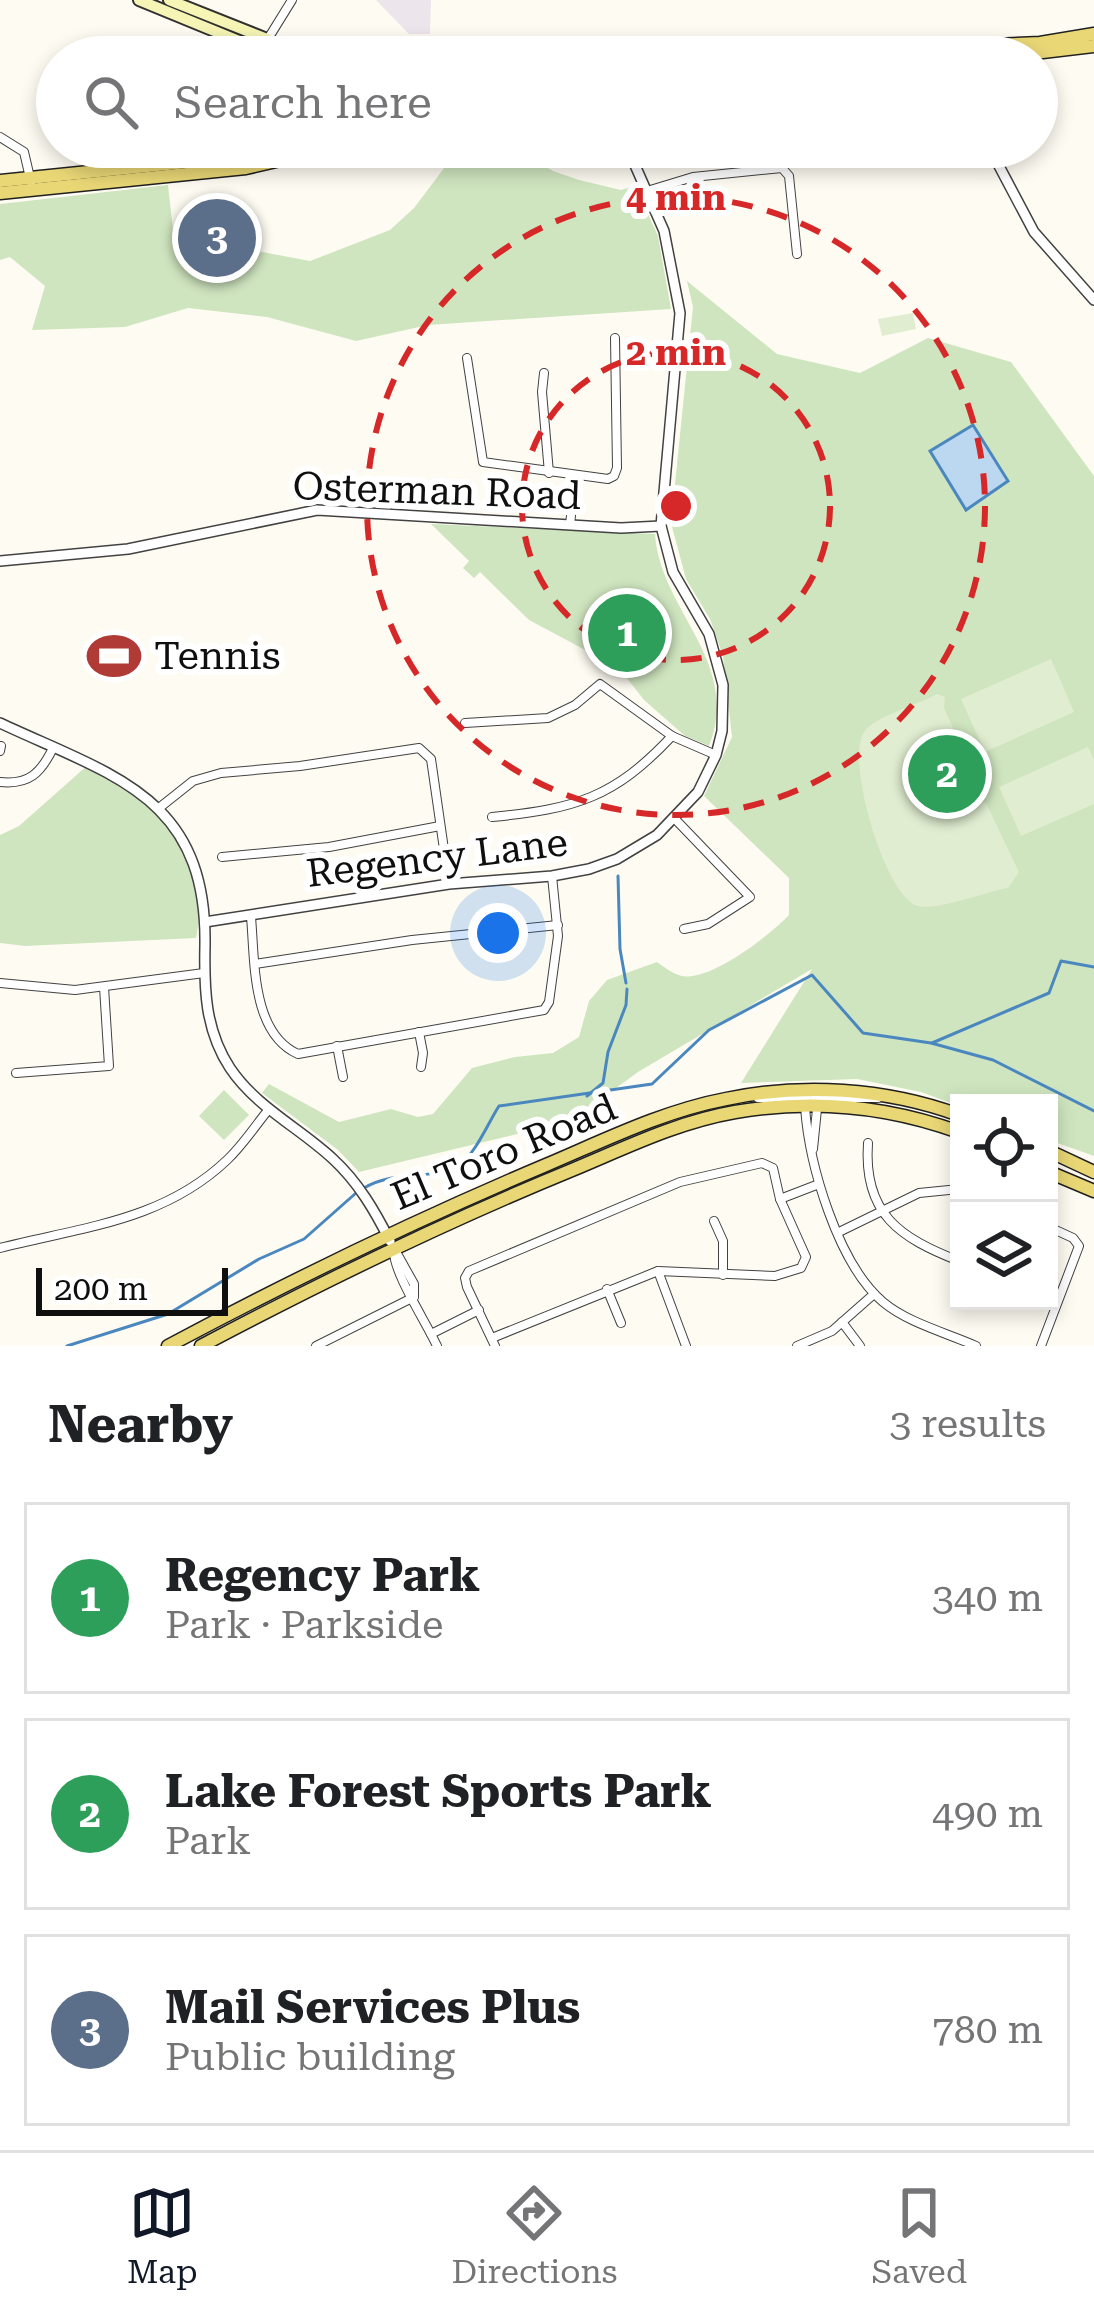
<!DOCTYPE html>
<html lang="en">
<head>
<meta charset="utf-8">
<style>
	:root { --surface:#fff; --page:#f2f2f2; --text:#202124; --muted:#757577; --line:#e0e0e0; --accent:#111827 }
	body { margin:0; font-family:"Roboto Serif",serif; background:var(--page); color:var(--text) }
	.controls { position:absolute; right:36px; bottom:36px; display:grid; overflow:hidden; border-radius:0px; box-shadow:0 6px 18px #0003 }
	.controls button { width:108px; height:108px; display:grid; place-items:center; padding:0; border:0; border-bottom:3px solid var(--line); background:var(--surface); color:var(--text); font:60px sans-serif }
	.scale { position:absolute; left:36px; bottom:30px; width:192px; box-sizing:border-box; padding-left:12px; border:6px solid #0f0f0f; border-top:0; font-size:33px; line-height:42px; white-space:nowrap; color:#0f0f0f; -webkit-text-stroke:9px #fff; paint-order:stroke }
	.you { position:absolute; left:498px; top:933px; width:42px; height:42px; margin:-30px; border:9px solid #fff; border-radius:50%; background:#1a73e8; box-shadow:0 0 0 18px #1a73e833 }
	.badge { display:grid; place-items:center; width:78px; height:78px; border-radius:50%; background:var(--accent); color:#fff; font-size:39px; font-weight:700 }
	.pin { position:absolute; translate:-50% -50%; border:6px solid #fff; box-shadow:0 3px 12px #0006 }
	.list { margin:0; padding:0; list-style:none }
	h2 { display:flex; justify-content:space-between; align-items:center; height:156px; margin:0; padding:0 48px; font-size:51px }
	h2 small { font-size:39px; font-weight:400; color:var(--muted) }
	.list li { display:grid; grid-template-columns:78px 1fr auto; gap:36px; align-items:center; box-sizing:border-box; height:192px; margin:0 24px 24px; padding:0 24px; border:3px solid var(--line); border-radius:0px }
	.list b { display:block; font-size:45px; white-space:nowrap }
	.list p { margin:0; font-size:39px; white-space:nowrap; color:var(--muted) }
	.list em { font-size:39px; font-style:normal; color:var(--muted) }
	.icon { flex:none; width:66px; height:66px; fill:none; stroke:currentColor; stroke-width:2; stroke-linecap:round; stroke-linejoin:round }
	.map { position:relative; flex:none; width:1094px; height:1346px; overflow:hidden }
	.search { position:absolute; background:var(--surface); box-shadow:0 6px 18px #0003; left:36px; right:36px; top:36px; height:132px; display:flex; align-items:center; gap:30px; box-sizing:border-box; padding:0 42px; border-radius:66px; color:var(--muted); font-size:45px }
	.sheet { height:804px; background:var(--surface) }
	nav { display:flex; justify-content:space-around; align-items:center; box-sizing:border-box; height:168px; border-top:3px solid var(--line); background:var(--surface); font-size:33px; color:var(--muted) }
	nav a { display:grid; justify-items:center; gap:6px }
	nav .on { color:var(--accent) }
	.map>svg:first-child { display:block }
	.industrial { fill:#ece5ec }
	.green { fill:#cfe5bf }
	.pitch { fill:#e0edd0 }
	.water { fill:#bcd8f0; stroke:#4b87bf; stroke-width:3 }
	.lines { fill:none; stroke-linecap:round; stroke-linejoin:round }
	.stream { stroke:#4b87bf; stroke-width:3 }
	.minor-casing { stroke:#424242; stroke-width:10 }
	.tertiary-casing { stroke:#424242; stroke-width:12 }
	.secondary-casing { stroke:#313131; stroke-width:14 }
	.primary-casing { stroke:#202020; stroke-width:15 }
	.minor { stroke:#fff; stroke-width:8 }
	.tertiary { stroke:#fff; stroke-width:9 }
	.secondary { stroke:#f6f5b5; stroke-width:10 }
	.primary { stroke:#e9d776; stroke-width:12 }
	.ring { fill:none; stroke:#d62828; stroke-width:6; stroke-dasharray:21 15 }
	.labels { text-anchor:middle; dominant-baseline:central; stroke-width:12; stroke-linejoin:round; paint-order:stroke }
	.street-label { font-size:39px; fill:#0f0f0f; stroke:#fff }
	.poi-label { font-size:39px; fill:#0f0f0f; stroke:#fff; text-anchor:start }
	.centre { fill:#d62828; stroke:#fff; stroke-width:6 }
	.ring-label { font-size:36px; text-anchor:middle; font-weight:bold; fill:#d62828; stroke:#fff; stroke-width:12; stroke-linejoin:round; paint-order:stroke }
</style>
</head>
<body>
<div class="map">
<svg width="1094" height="1346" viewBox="0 0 1094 1346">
	<rect width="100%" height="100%" fill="#fefcf2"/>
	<polygon class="industrial" points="376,0 431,0 430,34 409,34"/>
	<g class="green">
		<polygon points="460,147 513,147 553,171 579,180 621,190 635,186 658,236 671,309 428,325 356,341 267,317 188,308 125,327 32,330 45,286 10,257 0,260 0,204 168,185 175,248 189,247 223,254 252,250 310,261 390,230 414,208"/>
		<path d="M 687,281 L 777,354 L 860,373 L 928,338 L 1011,362 L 1094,476 L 1094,1156 L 1049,1140 L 1049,1103 L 959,1106 L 921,1092 L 857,1079 L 741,1083 L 812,969 L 638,1072 L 571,1121 L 359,1172 L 338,1150 L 262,1093 L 269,1084 L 339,1122 L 391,1109 L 418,1117 L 433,1114 L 472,1068 L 515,1057 L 553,1053 L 579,1037 L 589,1001 L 607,980 L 657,962 C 664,967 673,974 682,976 C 711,981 769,936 789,915 L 789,878 L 704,796 L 732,737 L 723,656 L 710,619 L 686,579 L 671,523 L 693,307 Z"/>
		<path d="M 431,524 L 655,534 C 660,611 742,661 709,746 L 685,736 L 644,700 L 619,668 L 529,620 L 480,572 L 474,578 L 463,568 L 469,561 Z"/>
		<polygon points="89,764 150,800 186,846 203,897 196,938 25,946 0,943 0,835 19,826"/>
		<polygon points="224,1090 249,1115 224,1140 199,1116"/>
	</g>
	<g class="pitch">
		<polygon points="913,313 916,329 882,336 878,319"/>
		<polygon points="1051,659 1074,712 985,752 961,699"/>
		<path d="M 937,694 L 945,697 L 944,708 L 962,748 C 949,773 959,795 986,803 L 1019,872 L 1008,888 C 985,892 936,911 918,906 C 885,897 845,760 864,732 C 875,716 918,705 937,694 Z"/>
		<polygon points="1088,747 1094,760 1094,804 1021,836 999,787"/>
	</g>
	<polygon class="water" points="973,425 1008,481 966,510 930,451"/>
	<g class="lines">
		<g class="stream">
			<polyline points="618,876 620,949 626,983"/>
			<polyline points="932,1043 1049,993 1061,961 1094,967"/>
			<polyline points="587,1096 603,1083 608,1052 626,1005 627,989"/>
			<path d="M 364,1188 C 395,1169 432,1182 460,1164 C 476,1153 488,1123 499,1106 L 652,1084 L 709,1030 L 812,975 L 863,1033 L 931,1043 L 993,1060 L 1094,1111"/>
			<polyline points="67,1346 168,1314 259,1259 304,1239 356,1193"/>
		</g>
		<defs>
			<g id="minor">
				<polyline points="266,42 292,0"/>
				<polyline points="0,137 24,152 31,182"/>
				<polyline points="118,147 122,167"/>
				<polyline points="647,191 693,177 782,168 789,176 797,254"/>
				<polyline points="467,358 483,462 608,479 614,476 617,468 615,338"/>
				<polyline points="544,373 542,392 549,473"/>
				<polyline points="570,525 575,477"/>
				<polyline points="465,723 548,718 575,705 600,684 672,736 716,755"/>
				<polyline points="0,751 1,746"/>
				<path d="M 0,782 C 29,785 41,773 53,748"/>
				<polyline points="159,808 193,781 221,773 300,766 419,748 431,759 449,884"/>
				<path d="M 492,817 C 575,809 614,798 672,736"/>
				<polyline points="675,819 750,897 708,924 684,929"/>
				<polyline points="222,857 329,847 440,826"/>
				<path d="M 251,917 C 255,960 251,1033 298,1054 L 544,1010 L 549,1002 L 558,936 L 552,876"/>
				<polyline points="255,964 412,940 558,925"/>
				<polyline points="0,983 75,990 204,973"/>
				<polyline points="419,1032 423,1053 421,1067"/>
				<polyline points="337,1046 343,1077"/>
				<polyline points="16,1073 109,1066 104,987"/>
				<polyline points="758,1098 810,1100 817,1109 813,1149"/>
				<path d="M 878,1098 L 815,1098 L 805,1107 C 809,1165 838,1264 883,1302 C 908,1323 947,1333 976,1346"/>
				<path d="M 868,1143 C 863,1214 900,1238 959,1261"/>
				<polyline points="780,1199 819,1184"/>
				<polyline points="714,1221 723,1241 723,1275"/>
				<polyline points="839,1232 919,1193 959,1189"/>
				<path d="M 0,1248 C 82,1227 163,1221 227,1160 C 243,1145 255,1126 269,1109"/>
				<polyline points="395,1250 414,1284 414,1296"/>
				<path d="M 394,1251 C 393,1272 426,1322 437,1346"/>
				<polyline points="658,1271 686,1346"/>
				<polyline points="607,1289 621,1323"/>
				<polyline points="842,1322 860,1346"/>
				<polyline points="431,1334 479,1310"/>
				<polyline points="492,1338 658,1271 775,1276 801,1268 806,1257 780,1199 773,1168 762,1163 680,1182 469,1271 465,1278 467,1287 495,1346"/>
				<polyline points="316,1346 414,1297"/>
				<polyline points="797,1346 832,1331 874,1294"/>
				<polyline points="1041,1346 1079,1246 1073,1238 1049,1227"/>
			</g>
			<g id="tertiary">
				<polyline points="989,147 1034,232 1094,300"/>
				<polyline points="0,561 128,549 317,510 621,528 661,526"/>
				<path d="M 0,723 C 113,776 207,796 205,945 C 204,989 205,1030 230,1068 C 256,1107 300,1128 333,1159 C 358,1182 375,1211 390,1241"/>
				<polyline points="205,922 449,884 552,876 589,869 617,859 657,835 698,792 716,755 722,731 723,685 709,634 673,572 661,526 680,313 664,231 627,147"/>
			</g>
			<g id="secondary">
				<polyline points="139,0 278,57"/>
				<polyline points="169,0 267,39 300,57"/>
			</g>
			<g id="primary">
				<polyline points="617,57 971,46 1040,43 1094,34"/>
				<polyline points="1000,57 1094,46"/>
				<polyline points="0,181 245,156 289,147"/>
				<polyline points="0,193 246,168 337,147"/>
				<polyline points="1049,1151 1094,1172"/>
				<polyline points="1049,1172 1094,1191"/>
				<path d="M 168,1346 C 292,1280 418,1219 546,1165 C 605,1140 663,1111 726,1099 C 802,1083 885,1088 959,1115"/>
				<path d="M 201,1346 C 322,1282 445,1222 572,1170 C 625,1148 677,1122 735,1112 C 810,1099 887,1106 959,1132"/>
			</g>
		</defs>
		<use href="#minor" class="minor-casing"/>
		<use href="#tertiary" class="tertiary-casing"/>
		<use href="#secondary" class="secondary-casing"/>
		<use href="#primary" class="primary-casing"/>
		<use href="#minor" class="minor"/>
		<use href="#tertiary" class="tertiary"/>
		<use href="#secondary" class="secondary"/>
		<use href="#primary" class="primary"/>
	</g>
	<g class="ring">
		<circle cx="676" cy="506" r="154"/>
		<circle cx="676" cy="506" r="309"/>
	</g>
	<defs>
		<symbol id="stadium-bare" viewBox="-9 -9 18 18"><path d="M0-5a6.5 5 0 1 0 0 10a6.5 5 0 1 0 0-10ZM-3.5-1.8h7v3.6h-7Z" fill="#b03a36" stroke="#fff" stroke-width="2.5" paint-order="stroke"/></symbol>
	</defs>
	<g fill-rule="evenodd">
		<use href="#stadium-bare" x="76" y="618" width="76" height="76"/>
	</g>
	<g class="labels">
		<g class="street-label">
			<text transform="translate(437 491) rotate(2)">Osterman Road</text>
			<text transform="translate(437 858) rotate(-7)">Regency Lane</text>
			<text transform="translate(504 1152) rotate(-23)">El Toro Road</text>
		</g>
		<g class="poi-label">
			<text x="154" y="656">Tennis</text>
		</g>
	</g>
	<circle cx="676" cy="506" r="18" class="centre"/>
	<g class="ring-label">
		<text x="676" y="210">4 min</text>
		<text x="676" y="365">2 min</text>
	</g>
</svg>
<div class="controls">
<button><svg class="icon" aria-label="locate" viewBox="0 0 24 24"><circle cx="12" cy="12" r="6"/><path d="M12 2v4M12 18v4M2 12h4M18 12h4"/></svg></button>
<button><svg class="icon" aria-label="layers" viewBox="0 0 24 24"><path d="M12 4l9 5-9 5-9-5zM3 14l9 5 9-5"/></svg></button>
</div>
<div class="scale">200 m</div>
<div class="you"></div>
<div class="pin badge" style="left:627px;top:633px;background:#2e9e5b">1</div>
<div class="pin badge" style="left:947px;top:774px;background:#2e9e5b">2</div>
<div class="pin badge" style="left:217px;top:238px;background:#5c6f8a">3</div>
<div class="search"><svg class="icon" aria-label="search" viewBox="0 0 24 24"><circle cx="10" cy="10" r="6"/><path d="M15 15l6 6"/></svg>Search here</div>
</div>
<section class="sheet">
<h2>Nearby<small>3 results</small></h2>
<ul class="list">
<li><span class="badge" style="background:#2e9e5b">1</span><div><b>Regency Park</b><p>Park · Parkside</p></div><em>340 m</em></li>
<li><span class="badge" style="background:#2e9e5b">2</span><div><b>Lake Forest Sports Park</b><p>Park</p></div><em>490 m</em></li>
<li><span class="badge" style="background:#5c6f8a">3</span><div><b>Mail Services Plus</b><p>Public building</p></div><em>780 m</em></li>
</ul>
</section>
<nav>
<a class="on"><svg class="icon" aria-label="map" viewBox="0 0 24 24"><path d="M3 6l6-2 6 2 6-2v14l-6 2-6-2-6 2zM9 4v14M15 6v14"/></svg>Map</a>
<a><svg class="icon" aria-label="directions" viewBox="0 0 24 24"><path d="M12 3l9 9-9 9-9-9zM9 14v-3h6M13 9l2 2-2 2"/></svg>Directions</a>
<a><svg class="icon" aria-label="saved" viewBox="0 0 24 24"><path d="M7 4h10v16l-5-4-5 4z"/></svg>Saved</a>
</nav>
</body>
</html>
